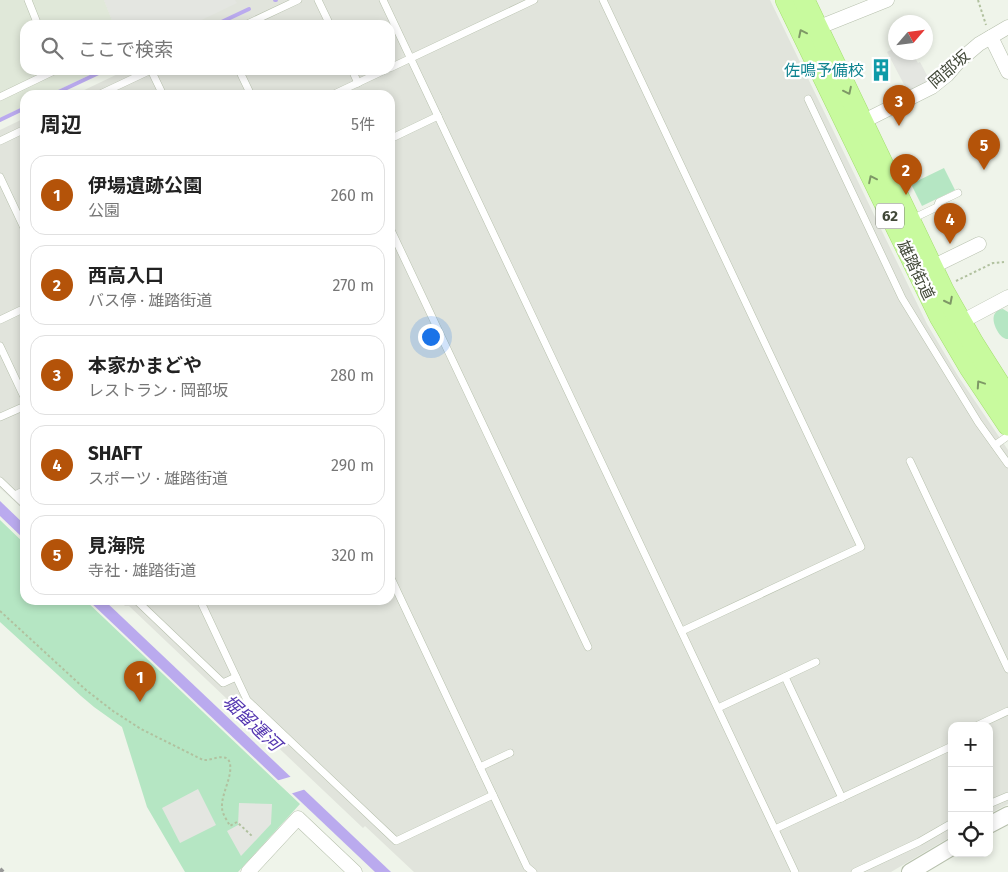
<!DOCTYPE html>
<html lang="ja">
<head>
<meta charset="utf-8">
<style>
	:root { --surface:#fff; --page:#f6f6f6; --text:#222; --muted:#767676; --line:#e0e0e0; --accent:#b45309 }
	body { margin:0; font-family:"Fira Sans","Noto Sans JP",sans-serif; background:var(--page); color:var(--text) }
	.controls { position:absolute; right:15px; bottom:15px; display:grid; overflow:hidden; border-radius:10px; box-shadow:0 2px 8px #0003 }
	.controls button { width:45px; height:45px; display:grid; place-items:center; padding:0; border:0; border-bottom:1px solid var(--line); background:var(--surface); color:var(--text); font:25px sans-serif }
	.compass { position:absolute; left:888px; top:15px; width:45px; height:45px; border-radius:50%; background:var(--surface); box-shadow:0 2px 8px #0003; rotate:62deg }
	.you { position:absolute; left:430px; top:336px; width:18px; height:18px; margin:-12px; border:4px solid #fff; border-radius:50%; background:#1a73e8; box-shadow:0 0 0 8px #1a73e833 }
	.badge { display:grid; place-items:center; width:32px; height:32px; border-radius:50%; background:var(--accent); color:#fff; font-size:16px; font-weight:700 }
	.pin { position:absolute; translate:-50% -41px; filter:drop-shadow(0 1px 2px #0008) }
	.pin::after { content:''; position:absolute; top:26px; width:18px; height:15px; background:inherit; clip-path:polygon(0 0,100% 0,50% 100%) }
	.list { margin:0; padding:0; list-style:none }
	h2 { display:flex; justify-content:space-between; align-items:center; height:65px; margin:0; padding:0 20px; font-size:21px }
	h2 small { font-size:16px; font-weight:400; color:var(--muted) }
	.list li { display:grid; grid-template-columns:32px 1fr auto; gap:15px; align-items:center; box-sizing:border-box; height:80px; margin:0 10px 10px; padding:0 10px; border:1px solid var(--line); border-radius:15px }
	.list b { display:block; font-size:19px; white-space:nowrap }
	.list p { margin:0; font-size:16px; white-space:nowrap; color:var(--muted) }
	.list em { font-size:16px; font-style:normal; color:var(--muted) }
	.icon { flex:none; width:28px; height:28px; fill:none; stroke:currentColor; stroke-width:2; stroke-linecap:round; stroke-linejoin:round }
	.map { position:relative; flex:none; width:1008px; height:872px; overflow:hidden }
	.search { position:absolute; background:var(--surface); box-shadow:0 2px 8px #0003; left:20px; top:20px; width:375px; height:55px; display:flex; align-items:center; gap:12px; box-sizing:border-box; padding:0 18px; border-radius:15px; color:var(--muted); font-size:19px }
	.panel { position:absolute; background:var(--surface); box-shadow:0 2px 8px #0003; left:20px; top:90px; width:375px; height:515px; border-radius:15px }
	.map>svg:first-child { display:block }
	.residential { fill:#e0e8d9 }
	.industrial { fill:#e1e4dc }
	.green { fill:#b5e6c3 }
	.parking { fill:#e4e6e1 }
	.water { fill:#baaaee }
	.pier { fill:#eff4ea }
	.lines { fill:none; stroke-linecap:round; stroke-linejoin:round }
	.stream { stroke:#baaaee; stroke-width:4 }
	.service-casing { stroke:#b7c0ad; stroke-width:8 }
	.minor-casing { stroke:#b7c0ad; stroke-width:15 }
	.tertiary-casing { stroke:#b7c0ad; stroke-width:18 }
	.primary-casing { stroke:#a3df6e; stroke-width:22 }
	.path { stroke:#b1c19f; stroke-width:2; stroke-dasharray:2.5 2.5; stroke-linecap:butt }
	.service { stroke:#fff; stroke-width:7 }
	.minor { stroke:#fff; stroke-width:14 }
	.tertiary { stroke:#fff; stroke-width:16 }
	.primary { stroke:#c8fa9e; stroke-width:21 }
	.rail { stroke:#989898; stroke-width:4; stroke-dasharray:6 6; stroke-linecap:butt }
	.oneway { stroke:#7e9866 }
	.labels { text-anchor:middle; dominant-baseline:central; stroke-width:4.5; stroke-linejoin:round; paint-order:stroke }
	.shield { fill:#fff; stroke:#7a7f74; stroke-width:1 }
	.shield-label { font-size:15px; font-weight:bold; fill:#414838 }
	.street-label { font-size:16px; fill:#414838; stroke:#fff }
	.culture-label { font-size:16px; fill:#0d838f; stroke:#fff; text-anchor:end }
	.water-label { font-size:18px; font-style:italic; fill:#5436b0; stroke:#fff }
</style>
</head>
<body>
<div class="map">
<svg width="1008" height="872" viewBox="0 0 1008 872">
	<rect width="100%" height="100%" fill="#eff4ea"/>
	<polygon class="residential" points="0,0 104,0 114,25 25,25 25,70 100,70 48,95 25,95 25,106 0,118"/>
	<g class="industrial">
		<polygon points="104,0 770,0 927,324 958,376 1008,450 1008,804 989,814 989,726 952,726 952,836 891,872 414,872 365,826 363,828 129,606 125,606 119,600 390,600 390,95 74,95 126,70 390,70 390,25 114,25"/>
		<polygon points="25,118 25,511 0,488 0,130"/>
	</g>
	<g class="green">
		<polygon points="944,168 955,190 922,206 911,184"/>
		<path d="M 1003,309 L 1008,312 L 1008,339 C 1007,339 1005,339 1004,338 C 997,335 985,311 1003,309 Z"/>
		<polygon points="0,520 25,544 25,600 85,600 300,804 238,872 185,872 147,807 122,727 94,707 81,696 0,622"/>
	</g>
	<g class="parking">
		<polygon points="104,0 235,0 237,3 191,25 114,25"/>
		<polygon points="895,48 896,52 912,53 918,63 920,62 931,83 909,94 887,52"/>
		<polygon points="198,789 216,825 180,843 162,808"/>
		<polygon points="239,803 272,804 271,824 241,856 227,831 238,825"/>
	</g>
	<g class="water">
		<polygon points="0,501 25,525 25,540 0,516"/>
		<polygon points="88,600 104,600 391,872 375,872"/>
	</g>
	<polygon class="pier" points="293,776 306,789 290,794 276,781"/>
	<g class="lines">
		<g class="stream">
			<polyline points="275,0 276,0"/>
			<polyline points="215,25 249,9"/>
			<polyline points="52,95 105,70"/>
			<polyline points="0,120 25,108"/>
		</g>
		<defs>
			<g id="service">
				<polyline points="28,0 38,25"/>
				<polyline points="318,0 330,25"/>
				<polyline points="383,0 795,872"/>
				<polyline points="603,0 861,547 682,631"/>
				<polyline points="245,25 298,0"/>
				<polyline points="390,68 534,0"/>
				<polyline points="151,70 163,95"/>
				<polyline points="239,70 251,95"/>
				<polyline points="352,70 358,83"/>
				<polyline points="98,95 151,70"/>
				<polyline points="332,95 385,70"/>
				<polyline points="0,97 56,70"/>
				<polyline points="808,99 902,298 978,422 1008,464"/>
				<polyline points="390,139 438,116"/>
				<polyline points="0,141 25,129"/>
				<polyline points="0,177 25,230"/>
				<polyline points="912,219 937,207 939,202 958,193"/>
				<polyline points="390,228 588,647"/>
				<polyline points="0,320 25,308"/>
				<polyline points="0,346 25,399"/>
				<polyline points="0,417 25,406"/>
				<polyline points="995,445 1008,436"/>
				<polyline points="910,461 1008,669"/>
				<polyline points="0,481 25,505"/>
				<polyline points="15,495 25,490"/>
				<polyline points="390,576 527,867 533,872"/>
				<polyline points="136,600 223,683 236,677"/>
				<polyline points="200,600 247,700 396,841 493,795"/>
				<polyline points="785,677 842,798"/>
				<polyline points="718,708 816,662"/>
				<polyline points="976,726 1008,711"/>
				<polyline points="480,767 510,753"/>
				<polyline points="989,804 1008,796"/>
				<polyline points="775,829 952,746"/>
				<polyline points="855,872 919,842 952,823"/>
			</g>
			<g id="minor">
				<polyline points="817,28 887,0"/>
				<polyline points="991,37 1008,72"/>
				<polyline points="862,122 932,87 947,75 959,61 979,44 1008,27"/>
				<polyline points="932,267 979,244"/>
				<polyline points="961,322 1008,297"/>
				<polyline points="248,872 298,818 355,872"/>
			</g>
			<g id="tertiary">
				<polyline points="989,825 1008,815"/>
				<polyline points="910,872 952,847"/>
			</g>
			<g id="primary">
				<polyline points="786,0 940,317 970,368 1008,425"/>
				<polyline points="804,0 944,292 973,343 1008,398"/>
			</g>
		</defs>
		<use href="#service" class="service-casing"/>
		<use href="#minor" class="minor-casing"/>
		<use href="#tertiary" class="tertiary-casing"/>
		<use href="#primary" class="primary-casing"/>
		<g class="path">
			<polyline points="978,0 986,25"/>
			<polyline points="956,281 993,263 1004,262"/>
			<path d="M 0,611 L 86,690 L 113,711 L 141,729 L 203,760 C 212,761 220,754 228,759 C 236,771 221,793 222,807 C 222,814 227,820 230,826 L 237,822 L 252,836"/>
		</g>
		<use href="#service" class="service"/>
		<use href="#minor" class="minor"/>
		<use href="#tertiary" class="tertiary"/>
		<use href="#primary" class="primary"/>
		<polyline class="rail" points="0,869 3,872"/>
	</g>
	<defs><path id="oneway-chevron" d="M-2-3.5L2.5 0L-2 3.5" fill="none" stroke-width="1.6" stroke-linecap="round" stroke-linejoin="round" transform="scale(1.25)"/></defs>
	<g class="oneway">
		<use href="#oneway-chevron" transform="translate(802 33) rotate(-116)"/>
		<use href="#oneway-chevron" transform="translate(848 91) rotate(64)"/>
		<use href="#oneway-chevron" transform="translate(872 179) rotate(-116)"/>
		<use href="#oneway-chevron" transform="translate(949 301) rotate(63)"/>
		<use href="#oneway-chevron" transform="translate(980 384) rotate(-124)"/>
	</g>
	<defs>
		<symbol id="building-bare" viewBox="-9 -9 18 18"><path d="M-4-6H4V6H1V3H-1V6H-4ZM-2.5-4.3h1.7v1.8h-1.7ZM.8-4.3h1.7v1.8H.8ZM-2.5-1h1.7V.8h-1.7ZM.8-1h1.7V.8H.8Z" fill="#0f9aa8" stroke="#fff" stroke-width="2.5" paint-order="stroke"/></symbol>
	</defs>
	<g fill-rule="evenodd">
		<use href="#building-bare" x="865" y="54" width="32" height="32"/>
	</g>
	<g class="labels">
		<rect class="shield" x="876" y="203.5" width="28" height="25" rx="4"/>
		<g class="shield-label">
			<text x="890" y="216">62</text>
		</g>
		<g class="street-label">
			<text transform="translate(949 69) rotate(-41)">岡部坂</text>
			<text transform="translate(916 270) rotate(64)">雄踏街道</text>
		</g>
		<g class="culture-label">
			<text x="864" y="70">佐鳴予備校</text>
		</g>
		<g class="water-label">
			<text transform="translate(252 723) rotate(43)">堀留運河</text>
		</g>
	</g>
</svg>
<div class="controls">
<button>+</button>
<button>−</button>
<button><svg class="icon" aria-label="locate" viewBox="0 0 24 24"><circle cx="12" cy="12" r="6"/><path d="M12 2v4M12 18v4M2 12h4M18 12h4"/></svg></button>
</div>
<svg class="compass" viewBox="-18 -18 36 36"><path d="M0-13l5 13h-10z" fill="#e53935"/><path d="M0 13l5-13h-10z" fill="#767676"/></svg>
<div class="you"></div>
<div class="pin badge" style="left:140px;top:702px">1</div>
<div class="pin badge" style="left:906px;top:195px">2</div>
<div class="pin badge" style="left:899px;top:126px">3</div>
<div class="pin badge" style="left:950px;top:244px">4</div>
<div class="pin badge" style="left:984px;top:170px">5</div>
<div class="search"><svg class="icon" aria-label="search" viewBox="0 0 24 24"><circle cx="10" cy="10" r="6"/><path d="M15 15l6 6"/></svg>ここで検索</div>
<section class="panel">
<h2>周辺<small>5件</small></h2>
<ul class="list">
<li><span class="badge">1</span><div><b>伊場遺跡公園</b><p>公園</p></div><em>260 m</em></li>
<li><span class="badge">2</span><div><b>西高入口</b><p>バス停 · 雄踏街道</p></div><em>270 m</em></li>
<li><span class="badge">3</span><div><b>本家かまどや</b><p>レストラン · 岡部坂</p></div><em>280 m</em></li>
<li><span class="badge">4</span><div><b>SHAFT</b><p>スポーツ · 雄踏街道</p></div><em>290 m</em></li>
<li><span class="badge">5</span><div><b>見海院</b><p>寺社 · 雄踏街道</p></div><em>320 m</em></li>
</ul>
</section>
</div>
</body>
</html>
